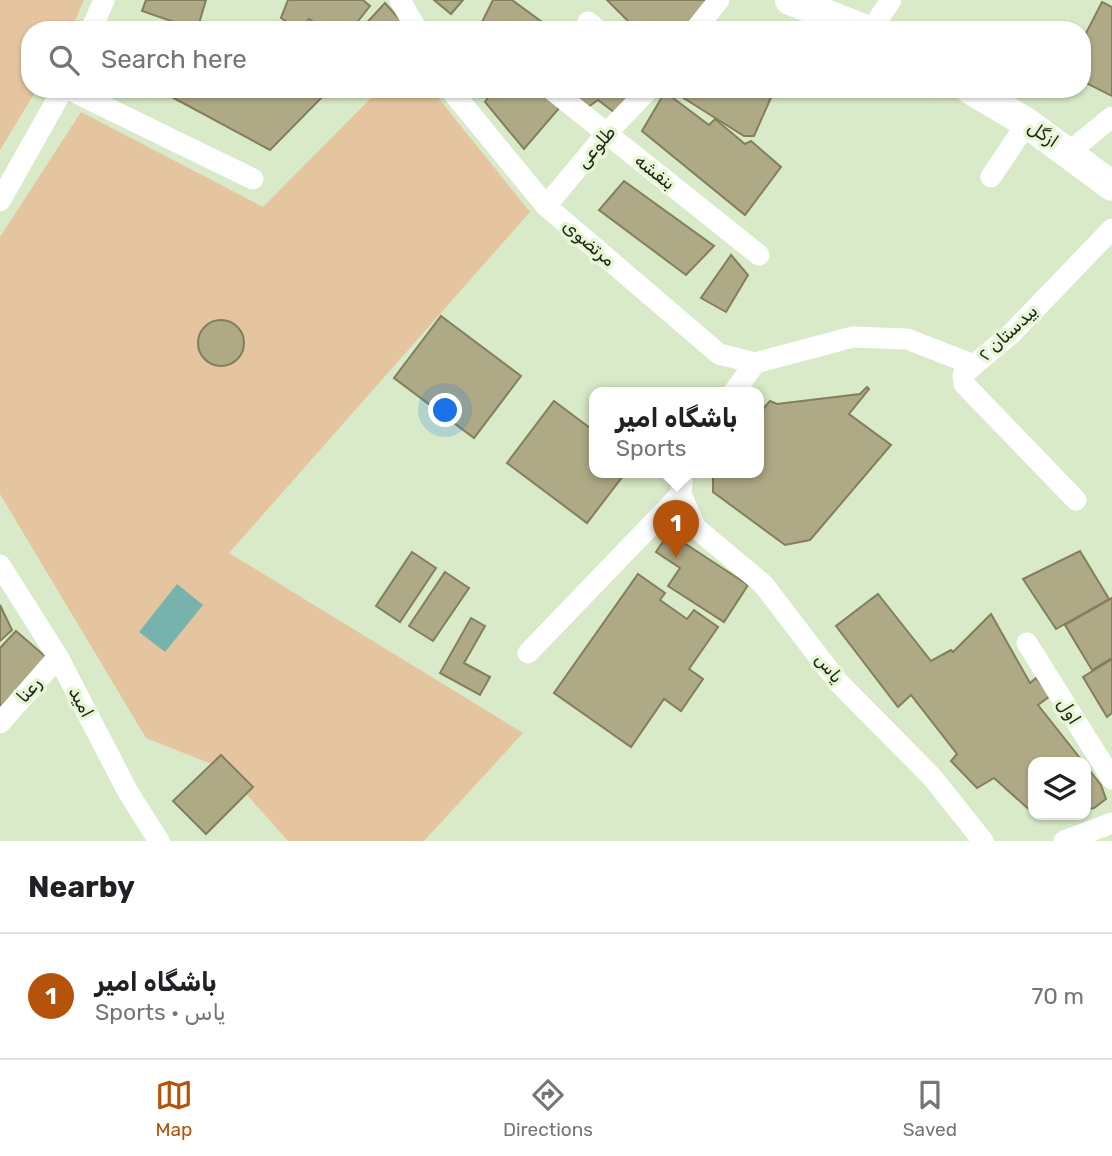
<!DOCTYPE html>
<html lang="en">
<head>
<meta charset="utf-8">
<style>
	:root { --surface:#fff; --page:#f6f6f6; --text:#202124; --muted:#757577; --line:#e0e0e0; --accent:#b45309 }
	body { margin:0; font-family:Rubik,Vazirmatn,sans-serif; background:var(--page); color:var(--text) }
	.controls { position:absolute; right:21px; bottom:21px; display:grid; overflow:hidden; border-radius:14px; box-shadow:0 2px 5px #0004 }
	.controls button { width:63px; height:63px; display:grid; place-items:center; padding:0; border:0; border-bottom:2px solid var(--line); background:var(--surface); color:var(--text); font:35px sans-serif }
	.you { position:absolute; left:446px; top:411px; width:24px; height:24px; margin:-18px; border:5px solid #fff; border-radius:50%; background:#1a73e8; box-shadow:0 0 0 10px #1a73e833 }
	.badge { display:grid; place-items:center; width:46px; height:46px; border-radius:50%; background:var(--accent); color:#fff; font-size:23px; font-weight:700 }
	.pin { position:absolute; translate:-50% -58px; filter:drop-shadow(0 2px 4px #0008) }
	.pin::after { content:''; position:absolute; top:37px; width:24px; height:21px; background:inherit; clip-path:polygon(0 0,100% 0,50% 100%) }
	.popup { position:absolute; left:589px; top:387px; width:175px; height:91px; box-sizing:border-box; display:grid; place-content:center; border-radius:14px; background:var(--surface); filter:drop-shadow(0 2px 5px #0005); font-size:23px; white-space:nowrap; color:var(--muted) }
	.popup b { font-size:26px; color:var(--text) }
	.popup::after { content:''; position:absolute; left:50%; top:100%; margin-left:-14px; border:14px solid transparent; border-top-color:var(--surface) }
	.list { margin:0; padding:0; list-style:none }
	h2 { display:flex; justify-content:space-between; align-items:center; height:91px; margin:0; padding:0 28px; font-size:30px }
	h2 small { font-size:23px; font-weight:400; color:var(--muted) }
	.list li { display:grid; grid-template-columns:46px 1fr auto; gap:21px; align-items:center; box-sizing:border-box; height:126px; padding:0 28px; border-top:2px solid var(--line) }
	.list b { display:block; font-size:26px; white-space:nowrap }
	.list p { margin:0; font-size:23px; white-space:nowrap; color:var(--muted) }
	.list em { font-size:23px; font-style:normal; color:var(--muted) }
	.icon { flex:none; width:38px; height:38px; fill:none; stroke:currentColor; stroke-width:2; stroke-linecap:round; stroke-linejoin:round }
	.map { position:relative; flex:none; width:1112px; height:841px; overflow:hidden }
	.search { position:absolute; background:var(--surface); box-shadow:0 2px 5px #0004; left:21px; right:21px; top:21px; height:77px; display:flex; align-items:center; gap:18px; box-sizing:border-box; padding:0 24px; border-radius:28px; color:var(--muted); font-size:26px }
	.sheet { height:217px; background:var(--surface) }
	nav { display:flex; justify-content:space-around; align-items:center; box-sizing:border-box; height:98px; border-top:2px solid var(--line); background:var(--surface); font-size:19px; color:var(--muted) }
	nav a { display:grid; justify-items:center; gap:4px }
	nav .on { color:var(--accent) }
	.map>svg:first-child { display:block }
	.green { fill:#e4c59f }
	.water { fill:#77b3ac }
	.building { fill:#afaa86; stroke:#837e5c; stroke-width:2 }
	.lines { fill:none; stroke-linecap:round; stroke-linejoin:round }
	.minor { stroke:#fff; stroke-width:21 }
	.secondary { stroke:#fff; stroke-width:30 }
	.labels { text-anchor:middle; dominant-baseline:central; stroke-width:7; stroke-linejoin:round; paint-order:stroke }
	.street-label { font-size:18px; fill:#202619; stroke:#e5f7d4 }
</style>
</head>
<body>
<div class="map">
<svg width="1112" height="841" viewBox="0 0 1112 841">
	<rect width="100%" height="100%" fill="#d8eac7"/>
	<g class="green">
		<polygon points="0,0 84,0 71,30 30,30 30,89 37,89 0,150"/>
		<polygon points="380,89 431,89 530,212 229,553 523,733 424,841 288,841 224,769 146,738 0,494 0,237 81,112 263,207"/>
	</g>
	<polygon class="water" points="177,584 203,605 165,652 139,632"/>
	<g class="building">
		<polygon points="146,0 206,0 197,30 142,11"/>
		<polygon points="288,0 363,0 370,6 351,30 325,30 309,19 298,30 281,18"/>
		<polygon points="434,0 463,0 451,14"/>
		<polygon points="493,0 512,0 553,30 478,30"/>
		<polygon points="607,0 712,0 687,30 637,30"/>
		<polygon points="1102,2 1112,7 1112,96 1082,81 1082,41"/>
		<polygon points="385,3 409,30 360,30"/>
		<polygon points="157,89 330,89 270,150"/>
		<polygon points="494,89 538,89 561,106 524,149 485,102"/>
		<polygon points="565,89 638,89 615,113 598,100 584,110"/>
		<polygon points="676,89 767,89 773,93 754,136 744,136 674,92"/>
		<polygon points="665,92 709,125 715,119 745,144 751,141 781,167 745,215 642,131"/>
		<polygon points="624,181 714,246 686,275 599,210"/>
		<polygon points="731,255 748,275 726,312 701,298"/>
		<polygon points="441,316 521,376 474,438 394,378"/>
		<circle cx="221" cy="343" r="23"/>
		<polygon points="867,387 869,389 849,414 891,445 810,540 785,545 713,492 713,472 758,472 758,415 770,401 777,404 860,394"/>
		<polygon points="554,401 594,431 594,472 626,472 587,523 507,463"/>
		<polygon points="669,533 748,585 724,622 668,586 680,568 656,552"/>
		<polygon points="1080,551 1109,599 1056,629 1023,579"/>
		<polygon points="412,552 436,568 400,622 376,606"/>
		<polygon points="445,572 469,588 433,641 409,626"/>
		<polygon points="638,574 665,593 660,600 687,619 694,610 718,627 689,669 703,679 681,711 664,699 631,747 554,693"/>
		<polygon points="878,594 931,661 951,650 953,652 991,614 1030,683 1036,678 1050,696 1038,705 1083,762 1033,762 1033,813 994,778 977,788 951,761 957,754 911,695 898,707 836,626"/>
		<polygon points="1112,598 1112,658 1092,670 1065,625"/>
		<polygon points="0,605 12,630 0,641"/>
		<polygon points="471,618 485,626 464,663 490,677 480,695 440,673"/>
		<polygon points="16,631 46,657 0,708 0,648"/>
		<polygon points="1112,659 1112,713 1107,717 1083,677"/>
		<polygon points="221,755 253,787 206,834 173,801"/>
		<polygon points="1086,766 1101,785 1106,799 1094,808 1086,810"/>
	</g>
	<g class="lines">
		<g class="minor">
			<polyline points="400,0 417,30"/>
			<polyline points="588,22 598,30"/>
			<polyline points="91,30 104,0"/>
			<polyline points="695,30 719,0"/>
			<polyline points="871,30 891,0"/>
			<polyline points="68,89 253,179"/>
			<polyline points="450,89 546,206 719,354 755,363"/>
			<polyline points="551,89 759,255"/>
			<polyline points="1069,152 1112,117"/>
			<polyline points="991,177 1027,123"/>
			<polyline points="0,201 63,89"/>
			<polyline points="546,206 606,134 649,89"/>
			<polyline points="755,363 853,337 907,339 974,365 1012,333 1112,229"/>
			<polyline points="974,365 963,375 964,384 1076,500"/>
			<polyline points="734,392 755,363"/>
			<polyline points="681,494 696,528 763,584 838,682 932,777 983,841"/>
			<polyline points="0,565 58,657 128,792 159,841"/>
			<polyline points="1027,643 1112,779"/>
			<polyline points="528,653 681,494 683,472"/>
			<polyline points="0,723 58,657"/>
			<polyline points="1064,841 1112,823"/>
		</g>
		<g class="secondary">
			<polyline points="790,0 866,30"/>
			<polyline points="970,89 1027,123 1112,186"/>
		</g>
	</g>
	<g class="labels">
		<g class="street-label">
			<text transform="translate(1043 134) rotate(34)">ازگل</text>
			<text transform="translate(596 147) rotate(-49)">طلوعی</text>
			<text transform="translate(655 172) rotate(38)">بنفشه</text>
			<text transform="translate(589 243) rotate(40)">مرتضوی</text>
			<text transform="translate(1008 333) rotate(-43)">بیدستان ۲</text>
			<text transform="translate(829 668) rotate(51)">یاس</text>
			<text transform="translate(29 690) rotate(-49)">رعنا</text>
			<text transform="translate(81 702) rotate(62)">امید</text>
			<text transform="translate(1069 711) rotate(58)">اول</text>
		</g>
	</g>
</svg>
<div class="controls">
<button><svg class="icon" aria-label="layers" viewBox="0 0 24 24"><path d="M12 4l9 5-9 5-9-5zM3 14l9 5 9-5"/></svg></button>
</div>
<div class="you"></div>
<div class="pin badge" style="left:676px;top:558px">1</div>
<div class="popup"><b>باشگاه امیر</b>Sports</div>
<div class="search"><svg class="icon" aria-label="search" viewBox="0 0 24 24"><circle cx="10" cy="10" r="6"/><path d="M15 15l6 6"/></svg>Search here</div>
</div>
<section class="sheet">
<h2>Nearby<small></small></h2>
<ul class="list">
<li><span class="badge">1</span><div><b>باشگاه امیر</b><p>Sports · یاس</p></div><em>70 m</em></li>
</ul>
</section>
<nav>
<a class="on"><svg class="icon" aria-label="map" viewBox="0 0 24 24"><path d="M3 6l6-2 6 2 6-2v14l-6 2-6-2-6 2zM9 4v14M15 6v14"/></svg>Map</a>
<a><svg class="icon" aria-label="directions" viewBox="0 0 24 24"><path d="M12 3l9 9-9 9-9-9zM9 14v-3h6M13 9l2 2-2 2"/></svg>Directions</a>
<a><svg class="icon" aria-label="saved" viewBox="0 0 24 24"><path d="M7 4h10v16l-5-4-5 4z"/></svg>Saved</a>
</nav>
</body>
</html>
